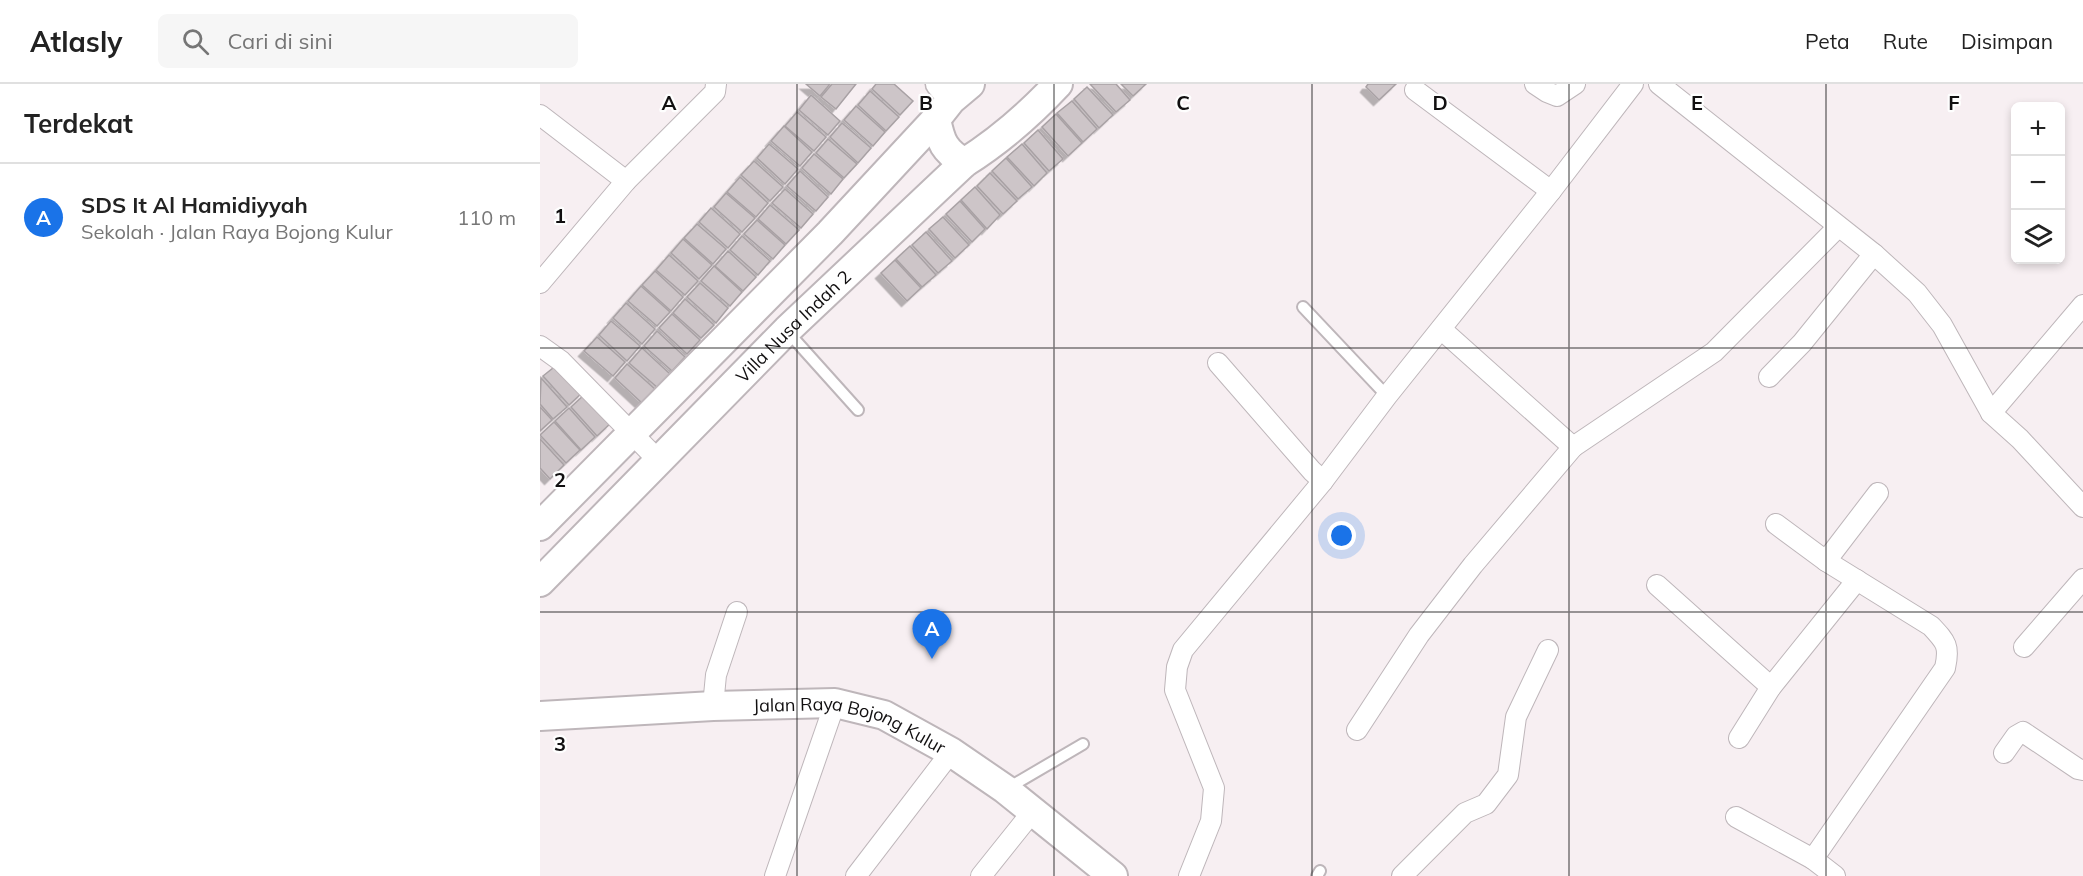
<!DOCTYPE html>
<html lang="id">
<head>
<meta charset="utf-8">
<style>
	:root { --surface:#fff; --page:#f6f6f6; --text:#222; --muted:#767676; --line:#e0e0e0; --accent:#1a73e8 }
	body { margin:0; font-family:Mulish,sans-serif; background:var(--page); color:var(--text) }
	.controls { position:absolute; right:18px; top:18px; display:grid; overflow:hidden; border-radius:9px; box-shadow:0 3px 9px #0003 }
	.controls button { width:54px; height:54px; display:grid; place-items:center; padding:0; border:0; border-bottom:2px solid var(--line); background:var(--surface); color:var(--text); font:30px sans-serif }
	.you { position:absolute; left:802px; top:452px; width:21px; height:21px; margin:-15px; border:4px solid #fff; border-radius:50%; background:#1a73e8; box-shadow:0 0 0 9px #1a73e833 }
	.badge { display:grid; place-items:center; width:39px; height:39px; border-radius:50%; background:var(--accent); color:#fff; font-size:20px; font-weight:700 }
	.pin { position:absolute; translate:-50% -50px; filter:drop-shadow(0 2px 3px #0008) }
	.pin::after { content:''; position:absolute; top:32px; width:21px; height:18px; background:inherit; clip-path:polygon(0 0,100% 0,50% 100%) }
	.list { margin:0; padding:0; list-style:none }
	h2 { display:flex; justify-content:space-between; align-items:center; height:78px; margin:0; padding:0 24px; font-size:26px }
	h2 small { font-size:20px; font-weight:400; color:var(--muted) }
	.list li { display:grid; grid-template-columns:39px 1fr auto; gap:18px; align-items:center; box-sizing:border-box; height:108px; padding:0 24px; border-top:2px solid var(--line) }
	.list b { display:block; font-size:22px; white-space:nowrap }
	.list p { margin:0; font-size:20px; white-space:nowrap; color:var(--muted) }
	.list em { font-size:20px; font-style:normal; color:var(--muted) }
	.icon { flex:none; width:33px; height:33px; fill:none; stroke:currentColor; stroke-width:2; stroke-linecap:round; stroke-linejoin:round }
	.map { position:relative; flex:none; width:1543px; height:792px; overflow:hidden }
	header { display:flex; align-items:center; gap:36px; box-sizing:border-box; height:84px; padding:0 30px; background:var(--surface); border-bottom:2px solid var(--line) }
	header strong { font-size:28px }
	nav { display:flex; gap:33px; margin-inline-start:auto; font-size:21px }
	.search { width:420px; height:54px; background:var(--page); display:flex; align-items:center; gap:15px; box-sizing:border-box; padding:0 21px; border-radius:9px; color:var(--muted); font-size:22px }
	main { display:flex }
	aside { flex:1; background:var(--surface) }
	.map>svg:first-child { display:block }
	.building { fill:#cdc5c8; stroke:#a8a1a4; stroke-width:1.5; filter:url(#shadow) }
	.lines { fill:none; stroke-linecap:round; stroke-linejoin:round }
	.service-casing { stroke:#beb6ba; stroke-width:14 }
	.minor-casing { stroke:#beb6ba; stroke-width:22 }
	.tertiary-casing { stroke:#beb6ba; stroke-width:27 }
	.secondary-casing { stroke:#beb6ba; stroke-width:32 }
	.service { stroke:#fff; stroke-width:10 }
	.minor { stroke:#fff; stroke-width:20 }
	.tertiary { stroke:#fff; stroke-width:24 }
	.secondary { stroke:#fff; stroke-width:28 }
	.grid { fill:none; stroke:#110f10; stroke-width:1.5; stroke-opacity:0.55 }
	.labels { text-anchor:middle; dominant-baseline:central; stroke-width:4.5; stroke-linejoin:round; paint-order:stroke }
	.street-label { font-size:18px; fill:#110f10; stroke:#fefefe }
	.grid-label { font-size:20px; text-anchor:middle; font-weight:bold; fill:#110f10; stroke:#fefefe; stroke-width:4.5; stroke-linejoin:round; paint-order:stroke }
</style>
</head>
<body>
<header>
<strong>Atlasly</strong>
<div class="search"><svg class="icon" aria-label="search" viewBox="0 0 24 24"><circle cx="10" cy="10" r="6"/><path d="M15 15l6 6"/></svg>Cari di sini</div>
<nav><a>Peta</a><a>Rute</a><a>Disimpan</a></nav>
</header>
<main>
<aside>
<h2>Terdekat<small></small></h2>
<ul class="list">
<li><span class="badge">A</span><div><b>SDS It Al Hamidiyyah</b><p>Sekolah · Jalan Raya Bojong Kulur</p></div><em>110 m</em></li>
</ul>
</aside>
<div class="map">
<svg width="1543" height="792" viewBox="0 0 1543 792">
	<defs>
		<filter id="shadow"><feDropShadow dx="-5.5" dy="5.5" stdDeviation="0" flood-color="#0004"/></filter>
	</defs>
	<rect width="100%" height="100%" fill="#f7eff2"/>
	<g class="building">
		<polygon points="266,0 290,0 280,12"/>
		<polygon points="292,0 316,0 296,25 281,13"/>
		<polygon points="336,0 354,0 373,17 360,31 332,5"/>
		<polygon points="550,0 576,0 590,16 576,28"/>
		<polygon points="581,0 606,0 593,12"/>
		<polygon points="828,0 856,0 839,16 826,3"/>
		<polygon points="547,3 573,31 559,44 534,15"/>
		<polygon points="330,7 359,33 346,47 318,21"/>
		<polygon points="271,11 300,37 288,51 259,26"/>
		<polygon points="532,17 557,45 543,58 517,29"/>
		<polygon points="316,22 345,48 333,62 304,36"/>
		<polygon points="257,28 286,53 274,67 245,42"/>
		<polygon points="516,30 542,59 528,72 502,43"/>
		<polygon points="302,39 331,64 318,79 290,53"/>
		<polygon points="244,42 272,68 260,82 231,57"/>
		<polygon points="498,46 523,75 509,87 484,59"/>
		<polygon points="288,55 317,80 304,94 276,69"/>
		<polygon points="229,60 258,85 245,100 217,74"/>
		<polygon points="482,60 507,89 494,102 467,73"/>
		<polygon points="274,70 303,95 291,110 262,84"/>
		<polygon points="466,74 492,103 478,115 452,87"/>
		<polygon points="214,77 243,103 230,117 201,91"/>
		<polygon points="260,87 288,113 276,127 247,102"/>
		<polygon points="450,89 477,117 463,130 437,102"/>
		<polygon points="200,93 228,119 216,133 187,108"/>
		<polygon points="435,103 460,131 447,145 421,116"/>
		<polygon points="245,105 273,130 261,144 232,119"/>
		<polygon points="186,109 215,134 202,148 174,123"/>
		<polygon points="420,117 445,145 432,158 406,130"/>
		<polygon points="230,121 259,146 246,160 218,135"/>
		<polygon points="171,124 200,150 188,164 159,138"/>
		<polygon points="403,133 429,161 415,174 389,145"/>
		<polygon points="217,136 245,161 233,175 204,150"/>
		<polygon points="157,140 186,165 173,180 144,154"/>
		<polygon points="386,148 412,177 398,189 372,161"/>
		<polygon points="202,152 230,177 218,191 190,166"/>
		<polygon points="143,155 172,181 159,195 131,169"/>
		<polygon points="370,162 396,191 382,203 356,175"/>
		<polygon points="188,167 216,193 203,207 175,182"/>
		<polygon points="129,171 158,197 145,211 116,186"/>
		<polygon points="355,176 381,204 367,217 341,189"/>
		<polygon points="174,182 202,208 190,222 161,197"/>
		<polygon points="115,187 143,213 131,227 102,201"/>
		<polygon points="160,199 188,224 176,239 147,213"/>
		<polygon points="101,202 130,228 117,242 88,217"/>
		<polygon points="145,215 174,241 161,254 133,229"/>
		<polygon points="86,219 115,245 102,260 73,234"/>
		<polygon points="132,230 160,256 147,270 119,244"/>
		<polygon points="71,237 100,262 87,277 59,251"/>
		<polygon points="117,247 145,273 132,287 104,262"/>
		<polygon points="57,253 85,278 73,292 44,267"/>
		<polygon points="102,264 130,290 118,304 89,279"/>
		<polygon points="18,280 43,308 29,321 3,292"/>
		<polygon points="87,280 116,306 103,320 75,294"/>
		<polygon points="1,294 27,323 13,335 0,320"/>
		<polygon points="45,310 71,339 57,352 31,323"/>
		<polygon points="0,323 12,336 0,347"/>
		<polygon points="29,324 55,353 41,366 15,337"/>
		<polygon points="14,338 40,366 26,379 0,351"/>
		<polygon points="0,355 24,381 10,395 0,384"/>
	</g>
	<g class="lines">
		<defs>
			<g id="service">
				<polyline points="763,223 847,312"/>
				<polyline points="247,247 318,326"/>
				<polyline points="468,704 543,660"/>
				<polyline points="777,792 780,787"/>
			</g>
			<g id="minor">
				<polyline points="995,0 1007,8 1017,12 1035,0"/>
				<polyline points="1119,0 1334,170 1377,209 1402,241 1451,329 1480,355 1543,423"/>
				<polyline points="875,6 1011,107"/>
				<polyline points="0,31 86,97"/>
				<polyline points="0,199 86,97 175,8 176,0"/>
				<polyline points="0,262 21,277 118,376"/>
				<polyline points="678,279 772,387 783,397"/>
				<polyline points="1229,293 1262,259 1334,170"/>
				<polyline points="1451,329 1543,221"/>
				<polyline points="1033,363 1174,268 1298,143"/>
				<path d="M 1236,440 L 1286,477 L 1391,542 C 1406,558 1410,562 1405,584 L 1273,775 L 1295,792"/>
				<polyline points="1286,477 1338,409"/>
				<polyline points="1117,501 1231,603"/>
				<polyline points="1484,563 1543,495"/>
				<polyline points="173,622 176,591 197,528"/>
				<polyline points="817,646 879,551 933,481 1033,363 901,245"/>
				<polyline points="1199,654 1231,603 1317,496"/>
				<polyline points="1464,669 1476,652 1483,648 1538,685 1543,686"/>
				<polyline points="1196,733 1273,775"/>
				<polyline points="235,792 295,619"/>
				<polyline points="316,792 411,668"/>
				<polyline points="441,792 493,727"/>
				<polyline points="649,792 671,737 674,704 635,606 637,583 643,566 783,397 847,312 1011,107 1093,0"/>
				<polyline points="862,792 925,729 946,720 968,691 976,633 1008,566"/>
			</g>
			<polyline id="tertiary" points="398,0 411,16"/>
			<g id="secondary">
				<path d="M 396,35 C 401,59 404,66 424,79"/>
				<polyline points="0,442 290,149 396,35 411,16 430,0"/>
				<path id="s1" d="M 0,498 L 247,246 L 424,79 C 459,57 489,31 518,0"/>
				<path id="s2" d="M 0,632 L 173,622 L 295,619 L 344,631 L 411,668 L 465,705 L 573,792"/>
			</g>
		</defs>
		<use href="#service" class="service-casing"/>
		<use href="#minor" class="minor-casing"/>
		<use href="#tertiary" class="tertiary-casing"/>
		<use href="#secondary" class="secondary-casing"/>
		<use href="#service" class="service"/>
		<use href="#minor" class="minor"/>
		<use href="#tertiary" class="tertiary"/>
		<use href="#secondary" class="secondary"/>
	</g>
	<path class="grid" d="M 257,0 L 257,792M 514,0 L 514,792M 772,0 L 772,792M 1029,0 L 1029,792M 1286,0 L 1286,792M 0,264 L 1543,264M 0,528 L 1543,528"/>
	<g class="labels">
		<g class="street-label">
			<text stroke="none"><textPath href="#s1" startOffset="360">Villa Nusa Indah 2</textPath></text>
			<text stroke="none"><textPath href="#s2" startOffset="314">Jalan Raya Bojong Kulur</textPath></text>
		</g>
	</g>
	<g class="grid-label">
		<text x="129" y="26">A</text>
		<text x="386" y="26">B</text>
		<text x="643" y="26">C</text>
		<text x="900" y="26">D</text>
		<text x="1157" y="26">E</text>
		<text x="1414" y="26">F</text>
		<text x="20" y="139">1</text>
		<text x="20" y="403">2</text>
		<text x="20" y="667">3</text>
	</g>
</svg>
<div class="controls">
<button>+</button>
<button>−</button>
<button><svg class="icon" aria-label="layers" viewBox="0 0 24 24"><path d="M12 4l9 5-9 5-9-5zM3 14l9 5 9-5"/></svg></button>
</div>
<div class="you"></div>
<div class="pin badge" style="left:392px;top:575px">A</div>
</div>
</main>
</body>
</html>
